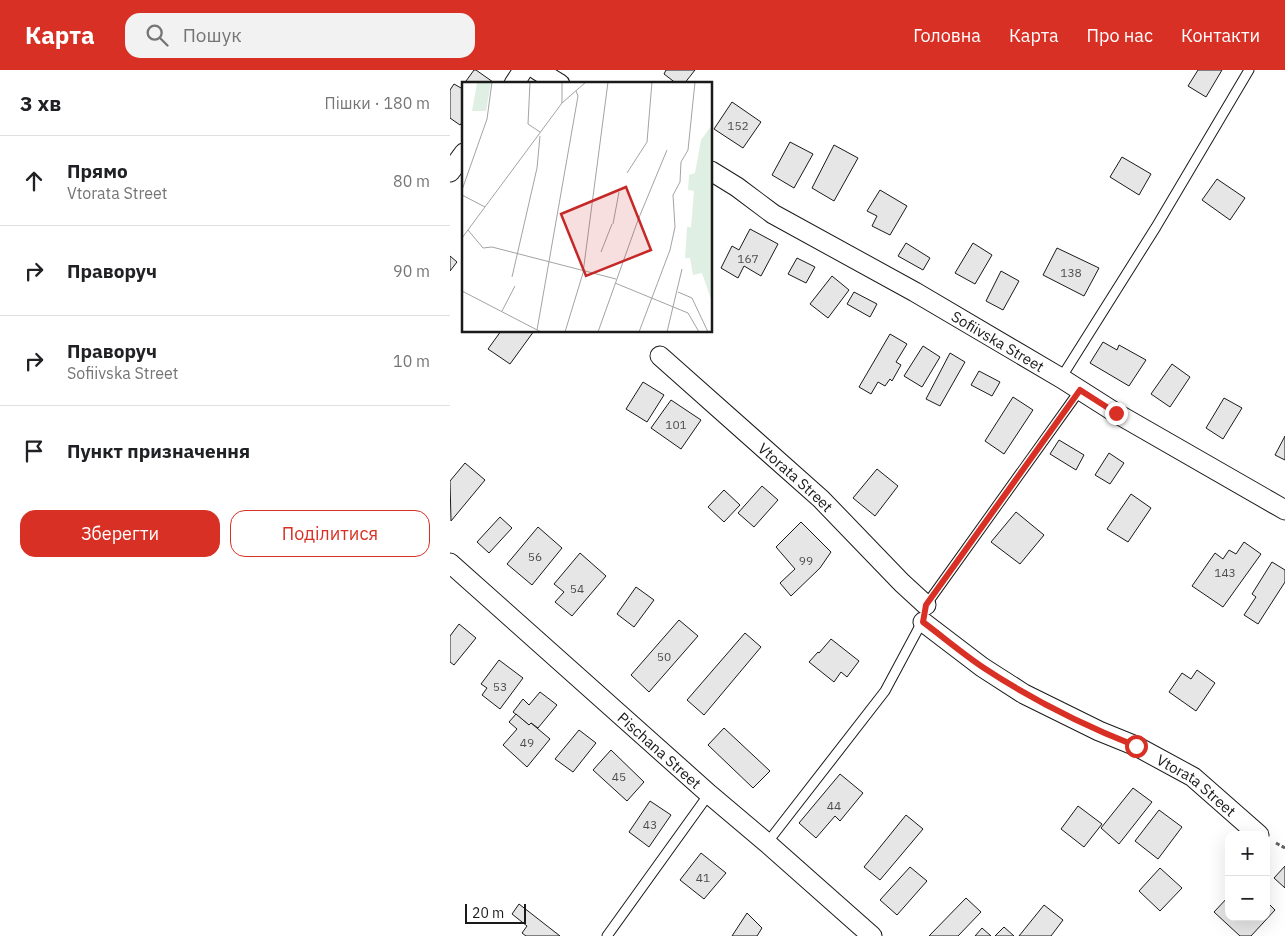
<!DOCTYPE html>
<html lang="uk">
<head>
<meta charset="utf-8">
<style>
	:root { --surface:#fff; --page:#f2f2f2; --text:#202124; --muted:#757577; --line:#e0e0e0; --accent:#d93025 }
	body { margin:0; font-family:"IBM Plex Sans",sans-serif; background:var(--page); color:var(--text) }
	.controls { position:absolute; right:15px; bottom:15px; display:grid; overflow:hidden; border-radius:10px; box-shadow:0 5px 20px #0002 }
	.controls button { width:45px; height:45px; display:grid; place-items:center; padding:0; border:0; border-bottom:1px solid var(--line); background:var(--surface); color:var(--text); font:25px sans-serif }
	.scale { position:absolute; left:15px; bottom:12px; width:61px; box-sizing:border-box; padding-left:5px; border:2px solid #1a1a1a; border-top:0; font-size:14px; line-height:18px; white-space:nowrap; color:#1a1a1a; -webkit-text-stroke:4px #fff; paint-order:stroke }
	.stop { position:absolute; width:15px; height:15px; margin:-11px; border:4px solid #d93025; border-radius:50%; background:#fff }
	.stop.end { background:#d93025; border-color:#fff; box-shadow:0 1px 5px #0008 }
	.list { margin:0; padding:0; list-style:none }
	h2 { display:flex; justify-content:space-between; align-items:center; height:65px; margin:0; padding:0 20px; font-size:21px }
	h2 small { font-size:16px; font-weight:400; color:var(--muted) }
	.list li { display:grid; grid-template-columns:32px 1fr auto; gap:15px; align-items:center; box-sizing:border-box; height:90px; padding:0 20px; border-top:1px solid var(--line) }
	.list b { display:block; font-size:19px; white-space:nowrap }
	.list p { margin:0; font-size:16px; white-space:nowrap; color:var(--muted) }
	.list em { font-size:16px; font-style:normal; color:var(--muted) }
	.actions { display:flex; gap:10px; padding:15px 20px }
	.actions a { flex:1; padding:11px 0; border:1px solid var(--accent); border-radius:15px; text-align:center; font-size:18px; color:var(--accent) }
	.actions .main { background:var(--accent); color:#fff }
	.icon { flex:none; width:28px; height:28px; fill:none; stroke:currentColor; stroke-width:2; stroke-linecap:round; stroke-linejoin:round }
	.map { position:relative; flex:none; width:835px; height:866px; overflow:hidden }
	header { display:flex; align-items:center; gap:30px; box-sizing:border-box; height:70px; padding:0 25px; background:var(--accent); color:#fff }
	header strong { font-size:24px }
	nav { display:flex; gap:28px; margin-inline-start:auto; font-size:18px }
	.search { width:350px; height:45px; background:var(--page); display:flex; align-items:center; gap:12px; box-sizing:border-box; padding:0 18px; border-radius:15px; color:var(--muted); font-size:19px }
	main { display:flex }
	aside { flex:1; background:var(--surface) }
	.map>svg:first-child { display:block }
	.building { fill:#e6e6e6; stroke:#1a1a1a }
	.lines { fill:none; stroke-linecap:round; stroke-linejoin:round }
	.service-casing { stroke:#1a1a1a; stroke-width:11 }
	.minor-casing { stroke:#1a1a1a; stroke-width:21 }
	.path { stroke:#5f5f5f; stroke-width:3; stroke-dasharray:4 2.5; stroke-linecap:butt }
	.service { stroke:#fff; stroke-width:9 }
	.minor { stroke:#fff; stroke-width:19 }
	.route { stroke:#d93025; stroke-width:6 }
	.labels { text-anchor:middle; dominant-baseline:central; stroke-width:4; stroke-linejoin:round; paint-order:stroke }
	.number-label { font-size:12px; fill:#4d4d4d }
	.street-label { font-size:15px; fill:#1a1a1a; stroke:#fff }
	.inset-road { fill:none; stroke:#a3a3a3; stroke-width:1 }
	.view { fill:#c62828; fill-opacity:0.15; stroke:#c62828; stroke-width:2.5 }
	.inset-edge { fill:none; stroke:#1a1a1a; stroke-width:2.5 }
</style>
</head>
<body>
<header>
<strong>Карта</strong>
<div class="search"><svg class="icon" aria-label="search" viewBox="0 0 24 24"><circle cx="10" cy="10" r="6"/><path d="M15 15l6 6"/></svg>Пошук</div>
<nav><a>Головна</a><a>Карта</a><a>Про нас</a><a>Контакти</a></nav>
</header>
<main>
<aside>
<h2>3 хв<small>Пішки · 180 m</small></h2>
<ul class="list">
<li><svg class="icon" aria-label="ahead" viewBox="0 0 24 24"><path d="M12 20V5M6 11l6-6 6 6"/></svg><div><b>Прямо</b><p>Vtorata Street</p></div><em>80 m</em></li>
<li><svg class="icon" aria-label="right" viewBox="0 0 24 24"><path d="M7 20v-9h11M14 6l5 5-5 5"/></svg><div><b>Праворуч</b></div><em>90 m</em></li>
<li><svg class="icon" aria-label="right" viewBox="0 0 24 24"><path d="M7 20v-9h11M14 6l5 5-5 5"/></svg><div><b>Праворуч</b><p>Sofiivska Street</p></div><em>10 m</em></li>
<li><svg class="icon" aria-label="arrive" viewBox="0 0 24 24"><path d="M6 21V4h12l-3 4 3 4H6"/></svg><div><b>Пункт призначення</b></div></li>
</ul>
<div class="actions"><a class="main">Зберегти</a><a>Поділитися</a></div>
</aside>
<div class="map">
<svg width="835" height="866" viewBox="0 0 835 866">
	<rect width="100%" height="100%" fill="#fff"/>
	<g class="building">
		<polygon points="24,0 26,0 43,12 42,14 14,14 14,50 10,55 0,48 0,20 4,14 11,18"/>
		<polygon points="216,0 245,0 234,14 227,14 214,4"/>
		<polygon points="748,0 772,0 756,27 738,16"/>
		<polygon points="282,32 311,52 293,78 264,59"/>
		<polygon points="340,72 363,84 344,118 322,105"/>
		<polygon points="384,75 408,88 384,131 362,118"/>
		<polygon points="672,87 701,104 689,125 660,107"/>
		<polygon points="767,109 795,128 780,150 752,130"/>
		<polygon points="430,120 457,136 440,165 422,156 427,146 417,141"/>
		<polygon points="300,159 328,174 311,206 294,196 288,208 271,198 282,176 289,180"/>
		<polygon points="456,173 480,188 473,200 448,186"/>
		<polygon points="523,173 542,185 525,214 505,203"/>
		<polygon points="607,178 649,198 634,226 593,205"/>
		<polygon points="0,186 7,192 0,201"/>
		<polygon points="347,188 365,197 356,213 338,204"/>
		<polygon points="551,201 569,211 553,240 536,231"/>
		<polygon points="382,206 399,220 378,248 360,234"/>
		<polygon points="404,222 427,234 420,247 397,234"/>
		<polygon points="51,261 84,261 60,294 38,279"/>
		<polygon points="440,264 457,274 446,292 451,295 442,311 440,309 435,316 428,312 421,324 409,317"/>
		<polygon points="653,272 667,280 669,275 696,290 679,316 640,293"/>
		<polygon points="473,276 490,287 472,317 454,306"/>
		<polygon points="500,283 515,292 490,336 476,329"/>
		<polygon points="722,294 740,307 720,337 701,324"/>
		<polygon points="529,301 550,312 542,326 521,315"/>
		<polygon points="193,312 214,325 197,352 176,339"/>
		<polygon points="563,327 583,340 554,384 535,371"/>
		<polygon points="774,328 792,338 773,369 756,358"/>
		<polygon points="221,330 251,350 231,379 201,358"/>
		<polygon points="835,366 835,390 825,385"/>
		<polygon points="609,370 634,385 626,400 600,384"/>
		<polygon points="659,383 674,393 660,414 645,405"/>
		<polygon points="15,393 35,410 1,451 0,411"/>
		<polygon points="427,399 448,416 425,446 403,428"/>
		<polygon points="312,416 328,430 304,457 288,443"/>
		<polygon points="274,420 290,435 274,452 258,437"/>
		<polygon points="681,424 701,438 678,472 657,459"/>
		<polygon points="566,442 594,465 570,494 541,472"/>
		<polygon points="50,447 62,458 39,483 27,472"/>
		<polygon points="351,452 381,482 370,498 341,526 330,513 345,499 326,477"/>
		<polygon points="88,457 112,478 82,515 57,494"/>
		<polygon points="794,472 811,484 773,537 742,516 765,483 773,489 779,480 786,484"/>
		<polygon points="130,483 156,506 122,546 105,532 114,522 104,514"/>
		<polygon points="822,492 835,500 835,512 808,554 794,545 806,527 802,524"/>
		<polygon points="186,517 204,530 184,557 167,544"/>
		<polygon points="229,550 248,566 199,622 181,605"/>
		<polygon points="9,554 26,568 4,595 0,592 0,566"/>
		<polygon points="295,563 311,577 254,645 237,630"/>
		<polygon points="381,569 409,591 397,607 391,602 384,612 359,592 368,582 369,583"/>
		<polygon points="49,590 73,608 50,639 32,625 37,618 31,614"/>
		<polygon points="747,600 765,613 746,641 719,622 732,603 741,609"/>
		<polygon points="90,622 107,635 88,658 81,653 79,655 63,642 73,629 79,635"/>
		<polygon points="66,644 79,655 81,653 100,669 77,697 53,675 67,659 59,652"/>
		<polygon points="274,658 320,701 303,718 258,675"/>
		<polygon points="129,660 146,673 123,702 105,689"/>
		<polygon points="161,680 194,712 177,731 143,700"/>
		<polygon points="390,704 413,723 390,751 385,746 366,768 349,753"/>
		<polygon points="683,718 702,732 669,774 651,758"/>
		<polygon points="200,731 221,745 199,777 179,762"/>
		<polygon points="628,736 652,754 634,777 611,759"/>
		<polygon points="709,740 732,757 708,789 685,771"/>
		<polygon points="456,745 473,759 430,810 414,797"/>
		<polygon points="251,783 276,803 254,829 230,810"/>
		<polygon points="835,796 835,818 824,808"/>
		<polygon points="460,797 477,811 447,845 430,830"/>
		<polygon points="710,798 732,818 710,841 689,821"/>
		<polygon points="779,826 779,847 816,847 816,831 825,840 801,866 790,866 764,842"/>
		<polygon points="516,828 531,842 508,866 479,866"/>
		<polygon points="69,834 110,866 76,866 72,863 77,856 62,844"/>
		<polygon points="594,835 613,850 601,866 569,866"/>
		<polygon points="297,843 312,858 307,866 282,866"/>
		<polygon points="554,857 564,866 545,866"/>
		<polygon points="532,858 541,866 525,866"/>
	</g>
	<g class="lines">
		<defs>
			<g id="service">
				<polyline points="611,308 706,157 799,0"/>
				<polyline points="476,538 476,535 630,320"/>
				<polyline points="317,773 435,621 473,550"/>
				<polyline points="157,866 259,724"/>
			</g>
			<g id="minor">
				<polyline points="87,0 110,14"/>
				<polyline points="64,14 73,0"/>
				<path id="s1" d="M 261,101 L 287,117 L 323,144 L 465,222 L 611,308 L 666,343 L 835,440"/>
				<polyline points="0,102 14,83"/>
				<path id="s2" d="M 210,286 L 371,429 L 452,513 L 476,535"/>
				<path id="s3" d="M 0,493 L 259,724 L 317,773 L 422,866"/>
				<path id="s4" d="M 473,552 L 532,597 L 574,624 L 649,661 L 686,676 L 743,707 L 809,765"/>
			</g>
		</defs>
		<use href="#service" class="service-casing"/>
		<use href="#minor" class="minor-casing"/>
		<polyline class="path" points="826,773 835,778"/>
		<use href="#service" class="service"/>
		<use href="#minor" class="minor"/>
	</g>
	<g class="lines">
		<path class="route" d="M 666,343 L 630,320 L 476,535 L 473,552 C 493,567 513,584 534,598 C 581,629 633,655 686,676"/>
	</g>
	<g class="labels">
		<g class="number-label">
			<text x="288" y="55">152</text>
			<text x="298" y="188">167</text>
			<text x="621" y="202">138</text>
			<text x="226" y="354">101</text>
			<text x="85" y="486">56</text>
			<text x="356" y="490">99</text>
			<text x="775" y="502">143</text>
			<text x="127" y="518">54</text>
			<text x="214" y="586">50</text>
			<text x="50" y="616">53</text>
			<text x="77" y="672">49</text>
			<text x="169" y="706">45</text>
			<text x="384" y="735">44</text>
			<text x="200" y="754">43</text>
			<text x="253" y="807">41</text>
		</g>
		<g class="street-label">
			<text stroke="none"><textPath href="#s1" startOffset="334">Sofiivska Street</textPath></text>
			<text stroke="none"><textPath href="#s2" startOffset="182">Vtorata Street</textPath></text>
			<text stroke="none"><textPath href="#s3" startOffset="281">Pischana Street</textPath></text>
			<text stroke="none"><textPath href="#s4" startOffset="320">Vtorata Street</textPath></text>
		</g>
	</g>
	<g transform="translate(12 12)">
		<rect width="250" height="250" fill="#fff"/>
		<path d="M 29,0 L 24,29 L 10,29 L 15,1 ZM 250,43 L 250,220 L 240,191 L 231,193 L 228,176 L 223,176 L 225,145 L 229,145 L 232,109 L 226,108 L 227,93 L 233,91 L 239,58 Z" fill="#e0efe3"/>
		<path class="inset-road" d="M 68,0 L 66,42 L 78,50M 100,21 L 100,0M 165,91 L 185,60 L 190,0M 0,108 L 25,37 L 30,0M 0,113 L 23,125M 151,142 L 157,110M 6,148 L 21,166 L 30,165 L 154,197M 0,156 L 100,21 L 124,0M 139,170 L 150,142M 50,195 L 75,86 L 78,54M 153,201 L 226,231 L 237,250M 0,209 L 79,250M 216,210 L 230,216 L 246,250M 40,229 L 53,204M 75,248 L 116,14 L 114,9M 103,250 L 121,191 L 146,0M 136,250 L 176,138 L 205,68M 177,250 L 208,168 L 213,145 L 211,113 L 218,100 L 219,80 L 226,68 L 233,0M 205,250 L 220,187"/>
		<path class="view" d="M 164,105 L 189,168 L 124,194 L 99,132 Z"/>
		<rect width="250" height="250" class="inset-edge"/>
	</g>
</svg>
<div class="controls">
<button>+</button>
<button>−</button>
</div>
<div class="scale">20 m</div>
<div class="stop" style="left:686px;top:676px"></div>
<div class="stop end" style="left:666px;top:343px"></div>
</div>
</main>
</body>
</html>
